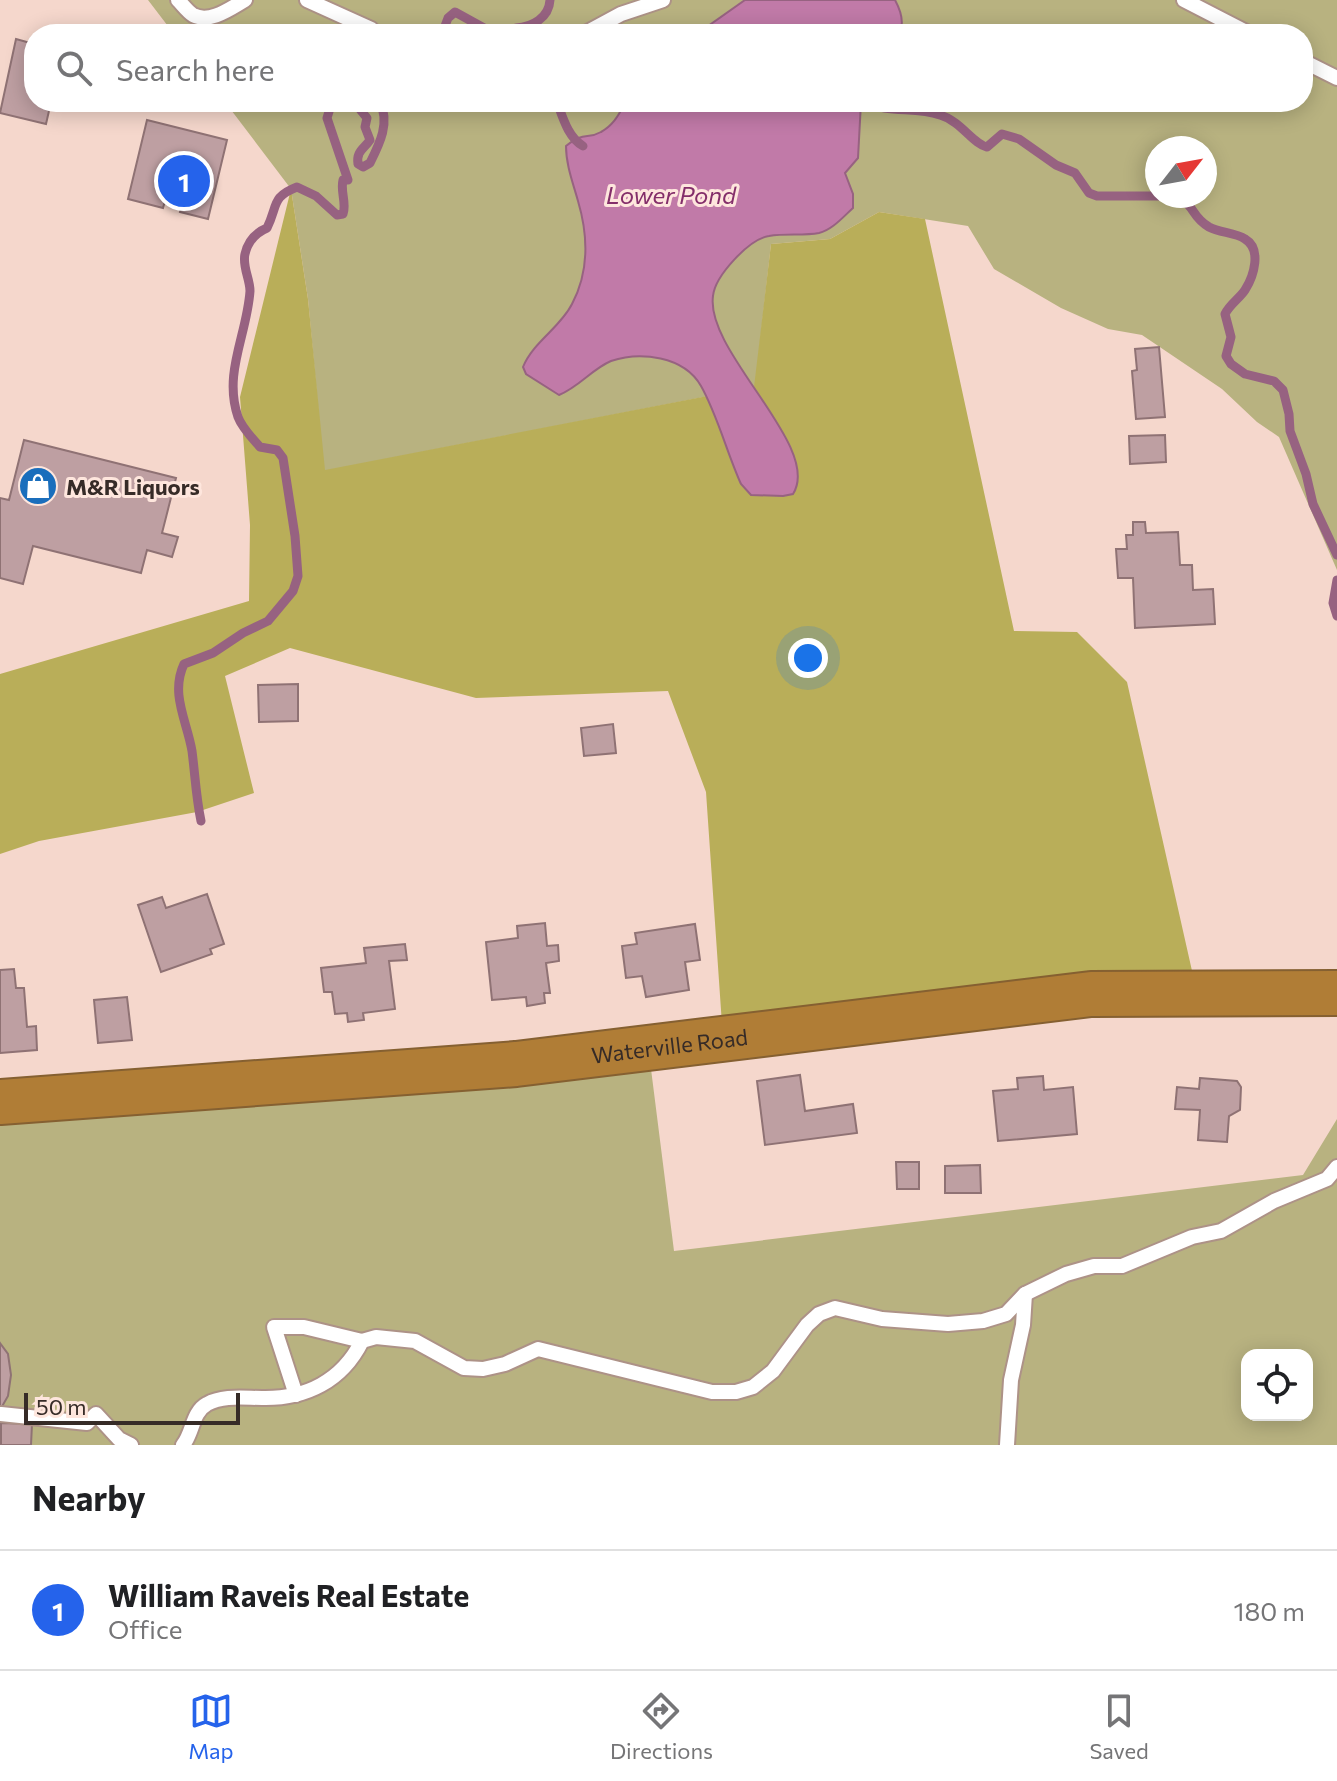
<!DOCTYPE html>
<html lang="en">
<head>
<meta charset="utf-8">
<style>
	:root { --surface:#fff; --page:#f6f6f6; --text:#202124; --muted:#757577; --line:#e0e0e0; --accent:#2563eb }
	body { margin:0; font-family:Commissioner,sans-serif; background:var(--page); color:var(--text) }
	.controls { position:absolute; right:24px; bottom:24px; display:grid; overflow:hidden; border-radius:16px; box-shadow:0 4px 20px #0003 }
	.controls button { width:72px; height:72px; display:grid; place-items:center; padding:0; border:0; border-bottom:2px solid var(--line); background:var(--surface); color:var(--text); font:40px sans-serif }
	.compass { position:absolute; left:1145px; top:136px; width:72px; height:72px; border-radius:50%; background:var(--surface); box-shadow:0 4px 20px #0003; rotate:59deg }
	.scale { position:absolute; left:24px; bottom:20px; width:216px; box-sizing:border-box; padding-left:8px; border:4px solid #362b27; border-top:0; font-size:22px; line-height:28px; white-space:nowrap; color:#362b27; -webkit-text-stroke:6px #fee6dd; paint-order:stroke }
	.you { position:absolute; left:808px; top:658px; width:28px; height:28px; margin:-20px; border:6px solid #fff; border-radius:50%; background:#1a73e8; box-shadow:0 0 0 12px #1a73e833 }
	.badge { display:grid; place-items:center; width:52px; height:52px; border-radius:50%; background:var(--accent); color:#fff; font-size:26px; font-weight:700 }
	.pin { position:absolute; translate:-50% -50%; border:4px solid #fff; box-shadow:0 2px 8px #0006 }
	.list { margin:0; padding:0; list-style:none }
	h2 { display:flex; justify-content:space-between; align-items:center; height:104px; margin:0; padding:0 32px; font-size:34px }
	h2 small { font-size:26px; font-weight:400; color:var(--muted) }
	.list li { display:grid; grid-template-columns:52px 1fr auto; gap:24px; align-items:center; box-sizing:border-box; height:120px; padding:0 32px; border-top:2px solid var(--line) }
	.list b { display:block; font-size:30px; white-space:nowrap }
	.list p { margin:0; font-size:26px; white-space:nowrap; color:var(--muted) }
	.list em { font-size:26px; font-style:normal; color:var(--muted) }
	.icon { flex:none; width:44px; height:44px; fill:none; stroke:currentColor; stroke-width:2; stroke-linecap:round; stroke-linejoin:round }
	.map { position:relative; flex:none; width:1337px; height:1445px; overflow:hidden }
	.search { position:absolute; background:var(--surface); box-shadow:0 4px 20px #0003; left:24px; right:24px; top:24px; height:88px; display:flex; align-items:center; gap:20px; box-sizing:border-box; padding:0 28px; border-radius:32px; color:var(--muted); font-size:30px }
	.sheet { height:224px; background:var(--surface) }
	nav { display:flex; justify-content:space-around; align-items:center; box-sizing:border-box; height:112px; border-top:2px solid var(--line); background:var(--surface); font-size:22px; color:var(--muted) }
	nav a { display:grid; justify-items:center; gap:4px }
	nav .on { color:var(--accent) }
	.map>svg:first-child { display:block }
	.green { fill:#b8b280; fill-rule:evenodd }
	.forest { fill:#b9ae59 }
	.water { fill:#c17aa8; stroke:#976281; stroke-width:2 }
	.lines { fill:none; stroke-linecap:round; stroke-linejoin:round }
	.stream { stroke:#976281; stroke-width:9 }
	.building { fill:#be9fa2; stroke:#8f7274; stroke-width:2 }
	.lane-casing { stroke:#ad9287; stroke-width:18 }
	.highway-casing { stroke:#856031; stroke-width:48 }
	.lane { stroke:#fff; stroke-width:14 }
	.highway { stroke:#b07d36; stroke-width:44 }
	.labels { text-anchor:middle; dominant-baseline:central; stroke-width:6; stroke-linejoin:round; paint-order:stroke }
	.poi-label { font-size:22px; font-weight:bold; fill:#362b27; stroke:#fee6dd; text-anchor:start }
	.street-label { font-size:22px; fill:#362b27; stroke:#fee6dd }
	.water-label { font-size:24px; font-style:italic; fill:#842e6a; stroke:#fee6dd }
</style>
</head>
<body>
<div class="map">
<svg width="1337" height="1445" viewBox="0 0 1337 1445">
	<rect width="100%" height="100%" fill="#f5d7cc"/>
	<g class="green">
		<path d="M 148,0 L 1337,0 L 1337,570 L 1279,437 L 1257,422 L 1222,389 L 1142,335 L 1108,329 L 1061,308 L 994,269 L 968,226 L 879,212 L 830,239 L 771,244 L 755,387 L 324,471 L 308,299 L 291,189 L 225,102 L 1303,102 L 1303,34 L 174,34 ZM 1157,148 L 1205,148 L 1205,196 L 1157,196 Z"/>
		<path d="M 651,1069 L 674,1251 L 1303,1175 L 1337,1119 L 1337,1445 L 0,1445 L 0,1119 ZM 1247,1355 L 1307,1355 L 1307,1415 L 1247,1415 Z"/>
	</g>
	<polygon class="forest" points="291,189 308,299 325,470 754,387 771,244 830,239 879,212 925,219 1014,631 1077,632 1127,682 1197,993 723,1039 706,792 668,691 476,698 290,648 225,676 254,793 197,812 39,841 0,854 0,674 249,601 250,525 240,397"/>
	<g class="water">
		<path d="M 745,0 L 895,0 C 901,11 905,23 899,34 L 687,34 L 708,26 Z"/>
		<path d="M 626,102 L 861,102 L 858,158 L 845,173 L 853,194 L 853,208 C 843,217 832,230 819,233 C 803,236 786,233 769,236 C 749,239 715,276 713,296 C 705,352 823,447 793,494 L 783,496 L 751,495 L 741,484 C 727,453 717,414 701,386 C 684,356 640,351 611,361 C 592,369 579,387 559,395 L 526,374 L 523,367 C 533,342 560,328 572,304 C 589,272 588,235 578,201 C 573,183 566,165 566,146 C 584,131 587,140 601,132 C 614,125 619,114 626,102 Z"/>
	</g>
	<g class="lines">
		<g class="stream">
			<polyline points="442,34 448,18 455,12 484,28 486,34"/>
			<path d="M 512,34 L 516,28 C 532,27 549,18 550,0"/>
			<path d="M 347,102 L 352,107 L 358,107 L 367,118 L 365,127 L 370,140 C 364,149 356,151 358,164 L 363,167 L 370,163 C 380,143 390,123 380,102"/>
			<path d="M 557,102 C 563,118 568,137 583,146"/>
			<path d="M 864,102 C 889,114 915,106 940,115 C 961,121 973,144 987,147 L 1002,134 L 1019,139 L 1056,165 L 1075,173 L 1089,193 L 1097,196 L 1157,196"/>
			<path d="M 1159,196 C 1199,197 1185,213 1209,227 C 1220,233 1235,232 1245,239 C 1262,249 1254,276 1245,290 C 1239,299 1230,304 1225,314 L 1231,337 L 1226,356 L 1231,364 L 1245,374 L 1274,381 L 1283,390 L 1289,414 L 1290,431 L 1306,474 L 1313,504 L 1337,555"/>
			<polyline points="1337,580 1333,603 1337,616"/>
			<path d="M 201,821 C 196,797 195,774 192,751 C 187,721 170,694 184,664 L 213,653 L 243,633 L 268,621 L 293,591 L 298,576 L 295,536 L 283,458 L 277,450 L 260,447 C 253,439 242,428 238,417 C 223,373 247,335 250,291 C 250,279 242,266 245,254 C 248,241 255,233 267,228 C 278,206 271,197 297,187 L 316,196 L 337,215 L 343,214 C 347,203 340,192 343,180 L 348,180 L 327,118 L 332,102"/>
		</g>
	</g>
	<g class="building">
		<polygon points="16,39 34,44 34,102 51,102 46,124 0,113"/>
		<polygon points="147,120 227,140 208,219 180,212 182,205 165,201 163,208 128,199"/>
		<polygon points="1159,347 1165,417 1136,419 1132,371 1137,370 1135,349"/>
		<polygon points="1165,435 1166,462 1130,464 1129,436"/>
		<polygon points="24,440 176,478 162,533 178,537 172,557 147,550 141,573 33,546 23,584 0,578 0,498 9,500"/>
		<polygon points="1133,522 1145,522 1146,533 1178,532 1180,565 1192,565 1193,590 1213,589 1215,624 1135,628 1133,578 1118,578 1116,549 1127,549 1126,535 1133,535"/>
		<polygon points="298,684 298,721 259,722 258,685"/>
		<polygon points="613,724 616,753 584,756 581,728"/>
		<polygon points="207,894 224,944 210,949 212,954 161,972 138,905 162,897 166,908"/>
		<polygon points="545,923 547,946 558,945 559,961 546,963 550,993 544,993 545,1003 527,1006 526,997 492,1000 486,942 518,938 517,926"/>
		<polygon points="695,924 700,960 685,962 689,990 646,997 642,976 626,978 622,946 637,944 635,933"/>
		<polygon points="405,944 407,960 389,961 395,1009 363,1013 364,1020 348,1022 347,1013 335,1014 332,992 324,992 321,968 366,963 364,948"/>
		<polygon points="14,969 16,988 24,988 27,1027 36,1026 37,1050 0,1053 0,970"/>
		<polygon points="127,997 132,1040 98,1043 94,1000"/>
		<polygon points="800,1075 805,1111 853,1104 857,1133 765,1145 757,1081"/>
		<polygon points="1043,1076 1044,1090 1073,1087 1077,1134 998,1141 993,1091 1018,1089 1017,1078"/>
		<polygon points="1200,1078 1237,1081 1241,1087 1240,1110 1229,1116 1227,1142 1198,1140 1200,1110 1175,1109 1177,1087 1199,1089"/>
		<polygon points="896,1162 919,1162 919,1189 897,1189"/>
		<polygon points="980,1165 981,1193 945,1193 945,1166"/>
		<polygon points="0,1343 8,1354 11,1375 8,1396 0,1410"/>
		<polygon points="1,1423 32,1424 31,1445 1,1445"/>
	</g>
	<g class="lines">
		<defs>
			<g id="lane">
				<path d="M 178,0 C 182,4 188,12 193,15 C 210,24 231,8 245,0"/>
				<polyline points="307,0 371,29 376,34"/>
				<polyline points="1184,0 1250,34"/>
				<polyline points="584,34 621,14 663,0"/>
				<polyline points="1303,61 1337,78"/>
				<polyline points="296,1395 274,1327 304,1327 362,1341"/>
				<polyline points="1,1414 87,1423 96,1414 119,1439 131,1445"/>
				<path d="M 183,1445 C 193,1433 192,1412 207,1404 C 223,1395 244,1398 262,1398 C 306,1399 342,1381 362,1341 L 376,1337 L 415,1341 L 464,1368 L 483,1369 L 505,1364 L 538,1349 L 712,1392 L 736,1392 L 753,1387 L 773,1371 L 807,1325 L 819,1314 L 835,1308 L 882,1319 L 948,1324 L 983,1321 L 1006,1314 L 1025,1294 L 1066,1274 L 1094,1266 L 1122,1266 L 1192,1237 L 1221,1231 L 1274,1201 L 1327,1179 L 1337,1167"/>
				<polyline points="1007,1445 1011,1380 1023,1325 1025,1294"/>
			</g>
			<g id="highway">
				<path id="s1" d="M 0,1102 L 516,1064 L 1091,994 L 1337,993"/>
			</g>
		</defs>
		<use href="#lane" class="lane-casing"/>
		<use href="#highway" class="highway-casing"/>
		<use href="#lane" class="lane"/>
		<use href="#highway" class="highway"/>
	</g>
	<defs>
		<symbol id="shop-disc" viewBox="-11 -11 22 22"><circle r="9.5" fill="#1a6ebc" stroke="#fee6dd"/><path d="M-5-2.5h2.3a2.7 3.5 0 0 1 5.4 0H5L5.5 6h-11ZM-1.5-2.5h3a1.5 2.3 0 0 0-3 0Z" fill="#fff"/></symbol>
	</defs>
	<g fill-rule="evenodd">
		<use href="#shop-disc" x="16" y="464" width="44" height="44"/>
	</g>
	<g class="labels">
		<g class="poi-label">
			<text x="66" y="486">M&amp;R Liquors</text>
		</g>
		<g class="street-label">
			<text stroke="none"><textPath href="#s1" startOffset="672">Waterville Road</textPath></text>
		</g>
		<g class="water-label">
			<text x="671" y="194">Lower Pond</text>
		</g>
	</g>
</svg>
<div class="controls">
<button><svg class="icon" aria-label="locate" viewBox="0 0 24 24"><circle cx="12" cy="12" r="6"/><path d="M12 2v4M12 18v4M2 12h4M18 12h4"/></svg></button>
</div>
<svg class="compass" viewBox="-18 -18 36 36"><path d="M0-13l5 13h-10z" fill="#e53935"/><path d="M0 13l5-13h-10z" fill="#757577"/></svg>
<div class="scale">50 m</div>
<div class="you"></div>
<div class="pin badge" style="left:184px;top:181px">1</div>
<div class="search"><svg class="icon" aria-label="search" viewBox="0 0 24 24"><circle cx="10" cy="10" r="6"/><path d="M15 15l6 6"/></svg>Search here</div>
</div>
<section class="sheet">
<h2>Nearby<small></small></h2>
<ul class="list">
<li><span class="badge">1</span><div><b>William Raveis Real Estate</b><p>Office</p></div><em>180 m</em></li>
</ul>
</section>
<nav>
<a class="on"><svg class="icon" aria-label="map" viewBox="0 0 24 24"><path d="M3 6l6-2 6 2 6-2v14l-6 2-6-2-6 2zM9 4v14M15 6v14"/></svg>Map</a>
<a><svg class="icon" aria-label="directions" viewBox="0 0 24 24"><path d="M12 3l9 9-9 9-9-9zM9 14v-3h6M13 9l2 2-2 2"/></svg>Directions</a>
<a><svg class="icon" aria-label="saved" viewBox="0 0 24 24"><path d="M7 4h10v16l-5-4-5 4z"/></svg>Saved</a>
</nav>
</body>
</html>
